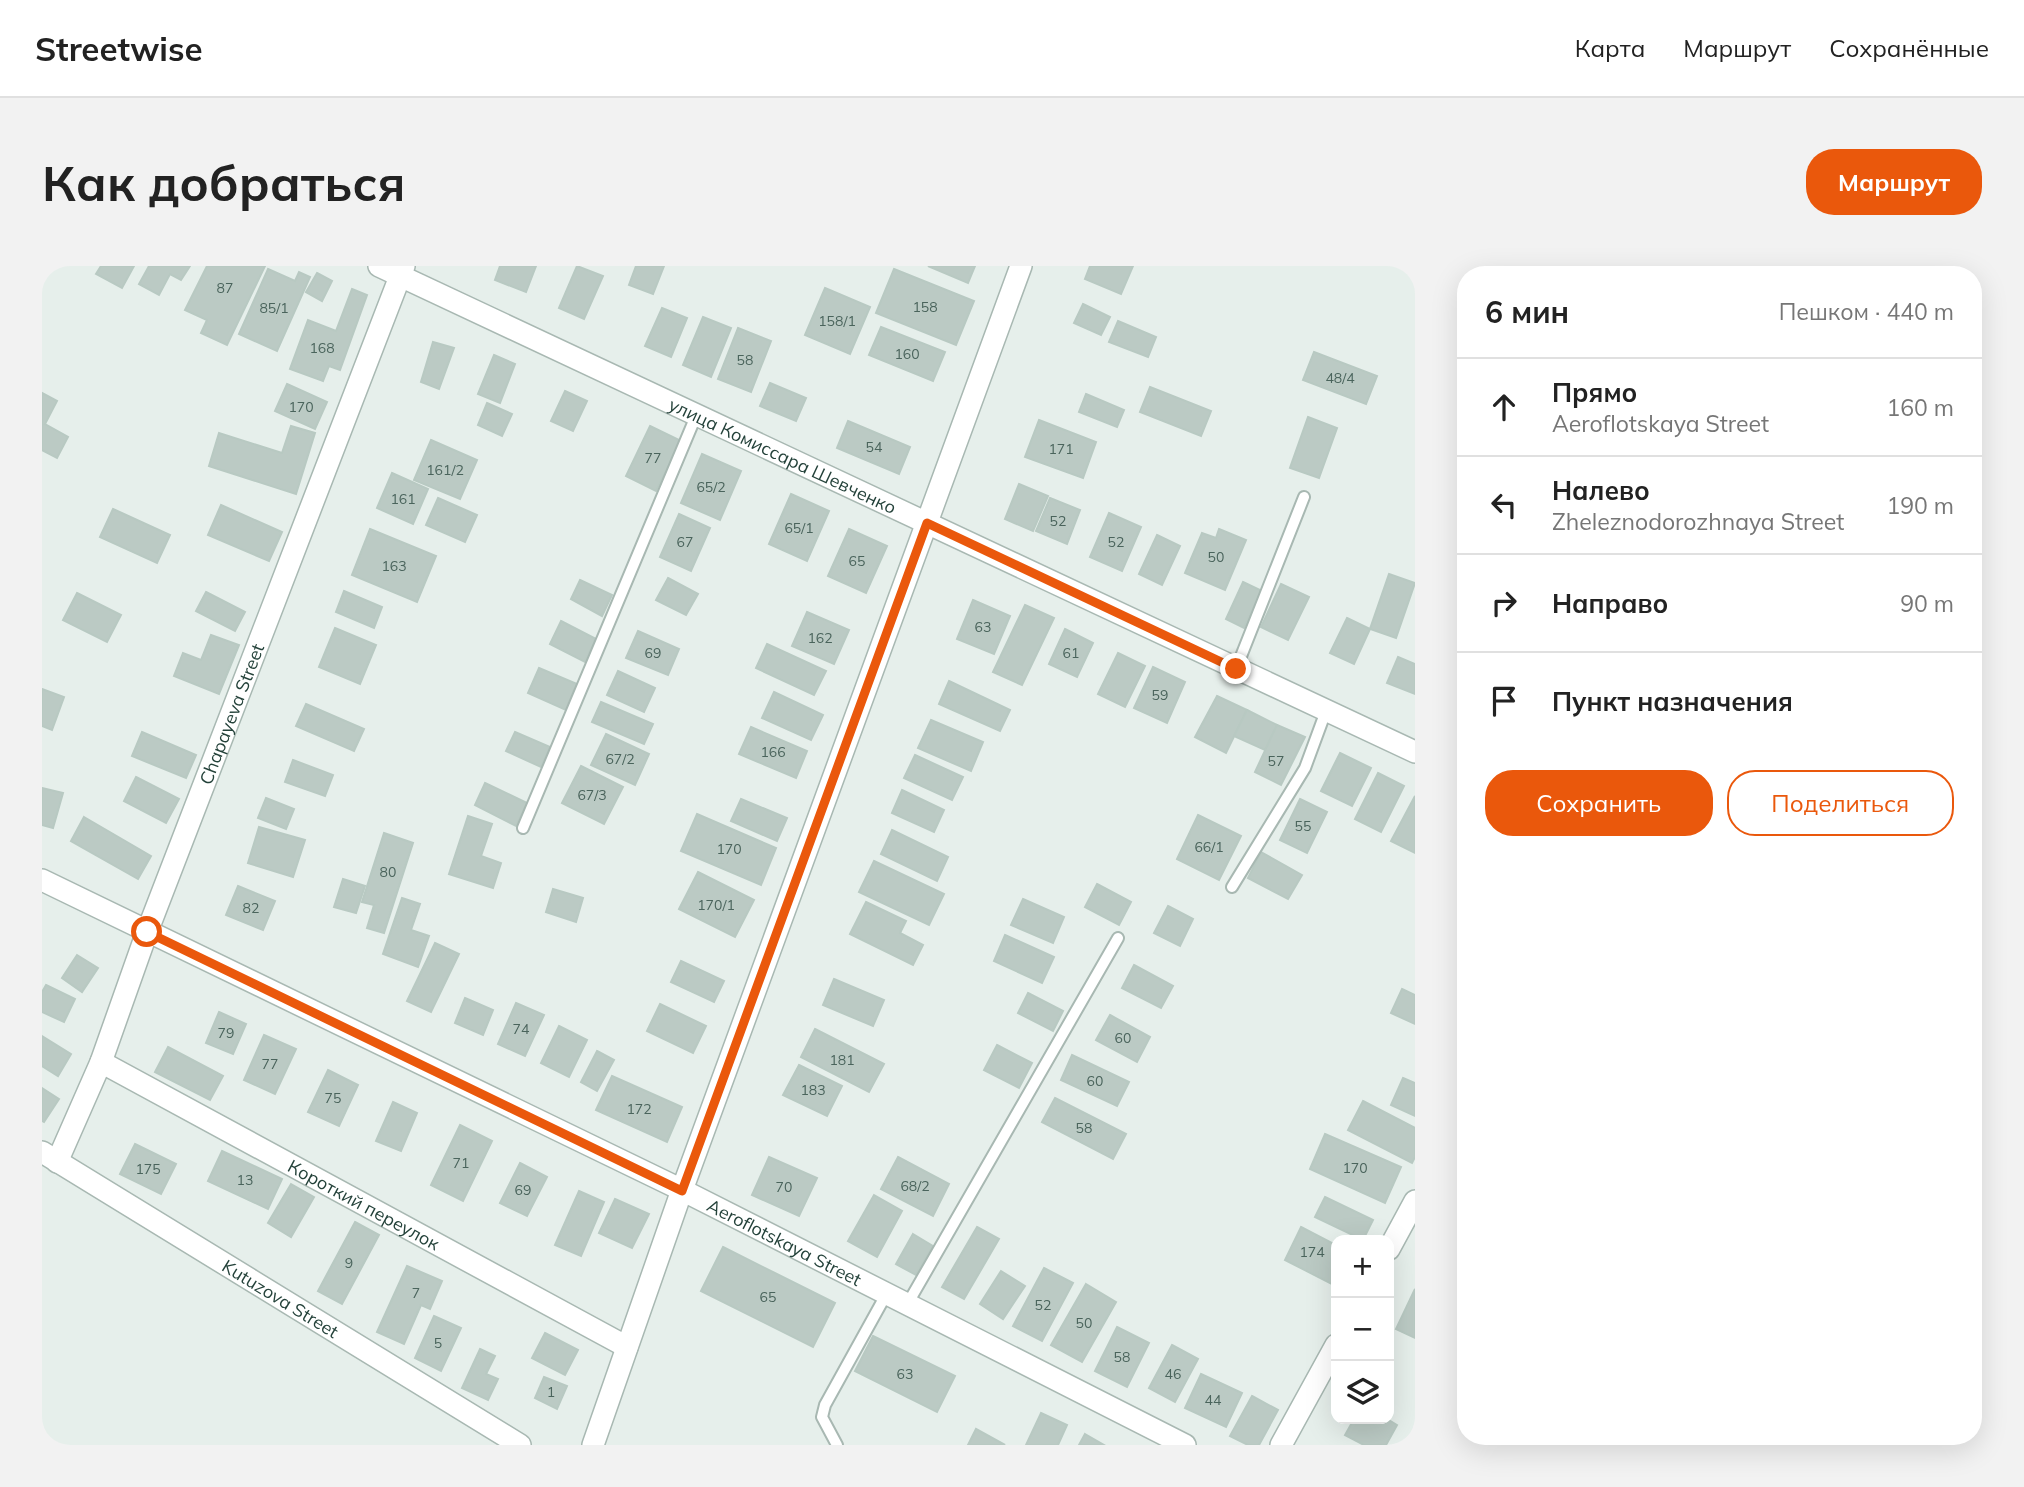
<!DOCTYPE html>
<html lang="ru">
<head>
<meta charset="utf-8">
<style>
	:root { --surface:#fff; --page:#f2f2f2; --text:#222; --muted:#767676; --line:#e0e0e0; --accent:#ea580c }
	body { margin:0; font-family:Mulish,sans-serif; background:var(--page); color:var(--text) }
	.controls { position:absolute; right:21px; bottom:21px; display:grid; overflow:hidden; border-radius:14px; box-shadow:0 7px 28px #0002 }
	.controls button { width:63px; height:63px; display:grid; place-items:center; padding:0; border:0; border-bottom:2px solid var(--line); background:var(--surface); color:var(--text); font:35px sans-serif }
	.stop { position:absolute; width:21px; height:21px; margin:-16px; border:5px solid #ea580c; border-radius:50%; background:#fff }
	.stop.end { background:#ea580c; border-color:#fff; box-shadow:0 2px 7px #0008 }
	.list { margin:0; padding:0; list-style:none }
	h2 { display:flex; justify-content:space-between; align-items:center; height:91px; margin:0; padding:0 28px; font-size:30px }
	h2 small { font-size:23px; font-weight:400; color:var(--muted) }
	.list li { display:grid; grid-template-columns:46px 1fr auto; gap:21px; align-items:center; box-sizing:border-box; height:98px; padding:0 28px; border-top:2px solid var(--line) }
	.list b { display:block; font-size:26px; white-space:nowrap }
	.list p { margin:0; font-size:23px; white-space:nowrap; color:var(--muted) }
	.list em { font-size:23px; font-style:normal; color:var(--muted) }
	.actions { display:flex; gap:14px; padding:21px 28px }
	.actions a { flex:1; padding:16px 0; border:2px solid var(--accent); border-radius:28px; text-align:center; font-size:24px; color:var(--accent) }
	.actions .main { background:var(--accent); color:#fff }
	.icon { flex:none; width:38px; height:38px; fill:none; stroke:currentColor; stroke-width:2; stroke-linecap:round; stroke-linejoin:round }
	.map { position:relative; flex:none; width:1373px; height:1179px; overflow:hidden; border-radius:28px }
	header { display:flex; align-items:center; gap:42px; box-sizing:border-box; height:98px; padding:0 35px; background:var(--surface); border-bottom:2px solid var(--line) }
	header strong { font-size:33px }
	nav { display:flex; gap:38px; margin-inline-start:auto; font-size:24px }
	.intro { display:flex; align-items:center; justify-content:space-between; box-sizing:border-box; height:168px; padding:0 42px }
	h1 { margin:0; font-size:49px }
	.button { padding:18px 32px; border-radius:28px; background:var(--accent); color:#fff; font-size:24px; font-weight:700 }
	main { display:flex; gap:42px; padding:0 42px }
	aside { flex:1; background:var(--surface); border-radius:28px; box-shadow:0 7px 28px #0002 }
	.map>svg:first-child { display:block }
	.building { fill:#bbcac4; stroke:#b8c9c2; stroke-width:2 }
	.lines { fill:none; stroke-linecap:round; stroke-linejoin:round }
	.lane-casing { stroke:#a8b8b2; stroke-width:14 }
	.street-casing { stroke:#a8b8b2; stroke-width:24 }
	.lane { stroke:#fff; stroke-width:10 }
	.street { stroke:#fff; stroke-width:21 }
	.route { stroke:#ea580c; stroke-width:9 }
	.labels { text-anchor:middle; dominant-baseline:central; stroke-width:5; stroke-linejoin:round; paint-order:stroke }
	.number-label { font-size:14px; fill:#4a645c }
	.street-label { font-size:18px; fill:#24423a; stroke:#f7fbf9 }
</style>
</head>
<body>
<header>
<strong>Streetwise</strong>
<nav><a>Карта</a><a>Маршрут</a><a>Сохранённые</a></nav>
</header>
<div class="intro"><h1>Как добраться</h1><a class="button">Маршрут</a></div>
<main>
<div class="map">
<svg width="1373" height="1179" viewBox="0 0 1373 1179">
	<rect width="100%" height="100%" fill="#e6efeb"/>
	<g class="building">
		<polygon points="59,0 92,0 80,22 54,8"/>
		<polygon points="107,0 148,0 139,14 128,8 117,29 97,18"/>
		<polygon points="165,0 223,0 185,79 159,67 165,54 143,44"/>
		<polygon points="458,0 494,0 484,26 453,14"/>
		<polygon points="535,0 561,10 542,53 517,42"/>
		<polygon points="594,0 622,0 611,28 587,19"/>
		<polygon points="886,0 933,0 926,17"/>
		<polygon points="1048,0 1091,0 1079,28 1043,13"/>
		<polygon points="226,3 253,15 257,6 268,11 235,85 197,68"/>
		<polygon points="852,3 932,35 914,79 834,47"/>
		<polygon points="275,7 290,15 280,35 264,26"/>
		<polygon points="783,22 828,41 808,88 763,69"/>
		<polygon points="310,23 325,29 298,104 287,100 281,115 248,103 266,54 294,65"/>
		<polygon points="1041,38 1068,51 1059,69 1032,57"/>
		<polygon points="620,42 645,52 629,91 603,80"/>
		<polygon points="661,51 689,62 669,111 641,99"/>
		<polygon points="1076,55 1114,71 1106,91 1067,76"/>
		<polygon points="839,61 903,86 891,115 827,89"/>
		<polygon points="696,62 729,75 709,126 676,113"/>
		<polygon points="391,76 412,82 397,123 379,116"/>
		<polygon points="1272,86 1335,110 1324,138 1261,114"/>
		<polygon points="452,89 473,98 458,137 436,128"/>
		<polygon points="728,117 764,132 754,155 718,140"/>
		<polygon points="245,118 285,136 273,163 233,145"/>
		<polygon points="1108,121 1169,145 1159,170 1098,146"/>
		<polygon points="523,125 545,135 531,165 509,155"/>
		<polygon points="0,127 15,135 3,158 26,171 15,192 0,184"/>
		<polygon points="1044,128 1082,144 1075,161 1037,146"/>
		<polygon points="445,137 470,148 460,170 436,159"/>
		<polygon points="1266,151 1295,162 1277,212 1248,202"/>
		<polygon points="997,154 1054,176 1041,212 983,191"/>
		<polygon points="806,155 868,181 857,208 795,182"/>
		<polygon points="249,160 273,167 254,228 167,200 177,167 240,187"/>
		<polygon points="608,160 639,175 614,225 584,210"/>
		<polygon points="389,174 435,194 418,233 372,214"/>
		<polygon points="660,188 699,205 678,254 639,237"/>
		<polygon points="350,207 386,223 371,258 335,242"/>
		<polygon points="977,218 1006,230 991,265 963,253"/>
		<polygon points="749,228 787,245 765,295 727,278"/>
		<polygon points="396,232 435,249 423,276 384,259"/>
		<polygon points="1008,232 1038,244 1025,278 994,265"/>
		<polygon points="179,239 240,266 227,295 166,269"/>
		<polygon points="71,243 128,269 115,297 58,271"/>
		<polygon points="1067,247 1099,261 1080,305 1048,291"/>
		<polygon points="637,248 668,262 649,305 618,291"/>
		<polygon points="328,263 394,290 375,336 310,309"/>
		<polygon points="807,263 845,280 824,327 786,310"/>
		<polygon points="1177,263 1204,274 1183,324 1143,307 1160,267 1174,272"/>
		<polygon points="1115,269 1138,280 1120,319 1097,308"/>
		<polygon points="1347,308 1373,317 1354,372 1328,363"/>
		<polygon points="626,312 656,328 644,349 614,334"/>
		<polygon points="538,314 570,329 560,350 529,333"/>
		<polygon points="1201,316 1220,325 1202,362 1184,353"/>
		<polygon points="1239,318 1267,331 1246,374 1219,361"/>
		<polygon points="302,325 340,341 332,362 294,346"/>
		<polygon points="164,326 203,346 193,365 154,345"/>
		<polygon points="35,327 79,349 65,376 21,354"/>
		<polygon points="931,334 968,350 952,388 915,373"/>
		<polygon points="983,339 1012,352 980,419 951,406"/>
		<polygon points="765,346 807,364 792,398 750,380"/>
		<polygon points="1305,352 1328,363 1312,398 1288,387"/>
		<polygon points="519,355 554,373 543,396 508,378"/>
		<polygon points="293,362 334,379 318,418 277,401"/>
		<polygon points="1023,363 1051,377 1035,411 1007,398"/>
		<polygon points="596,365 637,383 626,409 584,392"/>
		<polygon points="169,369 197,379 177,428 132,410 141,387 159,394"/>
		<polygon points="725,378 784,405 772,429 714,402"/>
		<polygon points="1076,387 1103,400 1083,441 1056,428"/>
		<polygon points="1356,391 1373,398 1373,428 1345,417"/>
		<polygon points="1111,401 1143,416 1125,457 1092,442"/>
		<polygon points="497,402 535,418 524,444 486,427"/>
		<polygon points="576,405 613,422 602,446 565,429"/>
		<polygon points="907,415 968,444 958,465 897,438"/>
		<polygon points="0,423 22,431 10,464 0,460"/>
		<polygon points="732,426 781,449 769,474 720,452"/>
		<polygon points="1175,430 1205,444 1184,487 1153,471"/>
		<polygon points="559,436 611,458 602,478 550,456"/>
		<polygon points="264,438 322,463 312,485 254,460"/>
		<polygon points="1205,444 1235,459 1223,484 1192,470"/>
		<polygon points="889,454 941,476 929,505 876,482"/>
		<polygon points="1235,459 1263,471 1239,519 1213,506"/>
		<polygon points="709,461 765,485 754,512 697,488"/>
		<polygon points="100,466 154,489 144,512 90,490"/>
		<polygon points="473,466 508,481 499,501 464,485"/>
		<polygon points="564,468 607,488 593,519 549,499"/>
		<polygon points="1298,487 1329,502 1310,540 1279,525"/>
		<polygon points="873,489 921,511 910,534 862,512"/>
		<polygon points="251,494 291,509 283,530 243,516"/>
		<polygon points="539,500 581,521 562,558 520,537"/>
		<polygon points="1336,507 1362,520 1339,566 1313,553"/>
		<polygon points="94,511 137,533 124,557 82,535"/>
		<polygon points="443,517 485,537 474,560 433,539"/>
		<polygon points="0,522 21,527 11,562 0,559"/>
		<polygon points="860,524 902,544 892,566 850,547"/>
		<polygon points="1373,530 1373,587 1349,575"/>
		<polygon points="224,532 252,543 244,563 216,552"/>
		<polygon points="699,533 745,552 735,575 689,555"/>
		<polygon points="1258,533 1285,546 1265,587 1238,574"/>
		<polygon points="655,548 734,582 719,619 639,585"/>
		<polygon points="1156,549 1199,570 1177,614 1135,593"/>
		<polygon points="426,550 450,558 439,590 459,597 451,622 407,608"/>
		<polygon points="42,551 109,590 96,613 29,575"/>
		<polygon points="217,561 263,574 251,611 206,597"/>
		<polygon points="850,564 906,591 895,615 839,588"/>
		<polygon points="342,567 371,577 342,667 325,662 332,639 320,636"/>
		<polygon points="1219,586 1260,609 1246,633 1206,612"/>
		<polygon points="832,595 902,628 887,659 817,626"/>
		<polygon points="656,606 712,634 693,671 637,643"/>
		<polygon points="301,613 323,620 314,647 292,641"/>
		<polygon points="1055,618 1089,636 1077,659 1043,641"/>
		<polygon points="196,620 233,635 221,664 184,649"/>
		<polygon points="511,623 541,632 534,656 504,646"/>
		<polygon points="360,632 378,638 369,664 387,670 376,701 341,688"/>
		<polygon points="981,633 1022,651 1011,677 969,659"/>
		<polygon points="824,636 864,655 858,667 881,679 871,699 808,668"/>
		<polygon points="1126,640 1151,653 1138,680 1112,667"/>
		<polygon points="963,669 1012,691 1000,717 952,695"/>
		<polygon points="393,677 417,688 389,746 365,735"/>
		<polygon points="35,689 56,702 40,726 20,712"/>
		<polygon points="639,695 682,715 672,736 629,716"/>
		<polygon points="1092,699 1131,720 1119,742 1080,722"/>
		<polygon points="792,713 842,734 831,760 781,739"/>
		<polygon points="4,719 33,733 22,756 0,746 0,726"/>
		<polygon points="1360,723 1373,729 1373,758 1349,747"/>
		<polygon points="986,727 1021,745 1011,765 976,747"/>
		<polygon points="423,732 451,744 441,769 413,757"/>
		<polygon points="474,737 502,749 483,790 456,778"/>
		<polygon points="618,738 664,760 651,787 605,765"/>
		<polygon points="177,746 204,758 191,788 164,777"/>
		<polygon points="1068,749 1108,771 1095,796 1054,774"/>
		<polygon points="517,760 545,774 527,811 499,797"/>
		<polygon points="773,763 842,798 827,826 759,791"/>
		<polygon points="222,769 254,783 233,828 202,814"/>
		<polygon points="0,770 29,788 16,810 0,800"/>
		<polygon points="955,779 990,797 977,822 942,804"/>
		<polygon points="126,781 181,810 168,834 113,806"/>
		<polygon points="555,785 572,794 555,825 539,816"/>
		<polygon points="1030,789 1087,816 1075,840 1019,814"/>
		<polygon points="757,799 800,820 785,850 741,829"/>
		<polygon points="286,804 316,819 297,860 266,846"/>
		<polygon points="570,810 640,841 625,876 554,844"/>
		<polygon points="1361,812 1373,817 1373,850 1349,839"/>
		<polygon points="0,822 17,833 2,856 0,855"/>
		<polygon points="1013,832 1084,868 1071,893 1000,856"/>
		<polygon points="1321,835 1373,862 1373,891 1370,897 1306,864"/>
		<polygon points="351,836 375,847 359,885 334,875"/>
		<polygon points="418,859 450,875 421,935 389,919"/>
		<polygon points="1283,868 1359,901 1343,937 1268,903"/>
		<polygon points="93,878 134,898 119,928 78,908"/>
		<polygon points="180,885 240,913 226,943 166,915"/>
		<polygon points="727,891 775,912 757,950 710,929"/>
		<polygon points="856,891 907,918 891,950 839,923"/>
		<polygon points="478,897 505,911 485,950 458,937"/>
		<polygon points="249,918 272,931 249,971 226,957"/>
		<polygon points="537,925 562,936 539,990 513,979"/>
		<polygon points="832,929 860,945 835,991 806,975"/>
		<polygon points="1283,931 1331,954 1321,974 1273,951"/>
		<polygon points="573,933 607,948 590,982 557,967"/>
		<polygon points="313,956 337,969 300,1038 276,1025"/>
		<polygon points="935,961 957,973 922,1033 900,1021"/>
		<polygon points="1259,961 1294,979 1294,1020 1243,994"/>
		<polygon points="871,968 891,980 874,1009 854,998"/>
		<polygon points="681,981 793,1037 771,1081 659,1025"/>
		<polygon points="365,1000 400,1015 388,1043 379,1039 362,1078 335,1066"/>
		<polygon points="1002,1002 1031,1017 1000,1075 971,1060"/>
		<polygon points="959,1005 983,1020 961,1053 938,1038"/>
		<polygon points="1044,1018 1074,1036 1040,1096 1009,1079"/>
		<polygon points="1373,1023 1373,1072 1354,1063"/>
		<polygon points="392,1050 419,1062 399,1105 373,1092"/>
		<polygon points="1075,1061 1107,1077 1085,1121 1053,1105"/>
		<polygon points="503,1067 536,1084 523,1109 490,1092"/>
		<polygon points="831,1070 913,1110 895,1146 813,1105"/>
		<polygon points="1130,1079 1156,1093 1133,1136 1107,1122"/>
		<polygon points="438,1083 453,1090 444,1108 456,1113 446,1134 420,1122"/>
		<polygon points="1159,1108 1200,1127 1184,1161 1143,1142"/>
		<polygon points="502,1111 525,1120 515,1143 493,1132"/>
		<polygon points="1210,1130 1236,1144 1217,1179 1206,1179 1188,1170"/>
		<polygon points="999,1147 1025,1159 1016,1179 984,1179"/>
		<polygon points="1312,1153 1345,1153 1355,1159 1344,1179 1322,1179 1303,1169"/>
		<polygon points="934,1163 963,1179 926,1179"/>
		<polygon points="1043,1168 1062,1179 1037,1179"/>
	</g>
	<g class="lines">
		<defs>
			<g id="lane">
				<polyline points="1194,403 1262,231"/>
				<polyline points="481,562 654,150"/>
				<polyline points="1190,621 1263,502 1284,445"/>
				<polyline points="866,1037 1076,672"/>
				<polyline points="795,1179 780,1151 783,1139 845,1027"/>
			</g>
			<g id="street">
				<path id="s1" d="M 337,0 L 1373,486"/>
				<path id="s2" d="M 0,614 L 640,924 L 1143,1179"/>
				<path id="s3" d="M 59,796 L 585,1081"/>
				<path id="s4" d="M 0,886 L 478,1179"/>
				<path id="s5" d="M 15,896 L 59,796 L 105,666 L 362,0"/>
				<polyline points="1347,983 1373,935"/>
				<polyline points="551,1179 640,924 979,0"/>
				<polyline points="1239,1179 1294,1079"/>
			</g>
		</defs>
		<use href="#lane" class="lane-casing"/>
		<use href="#street" class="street-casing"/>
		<use href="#lane" class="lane"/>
		<use href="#street" class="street"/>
	</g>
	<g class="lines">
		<polyline class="route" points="105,666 640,925 885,257 1194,403"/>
	</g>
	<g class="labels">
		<g class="number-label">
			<text x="183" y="22">87</text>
			<text x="883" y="41">158</text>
			<text x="232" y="42">85/1</text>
			<text x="795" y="55">158/1</text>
			<text x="280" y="82">168</text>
			<text x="865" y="88">160</text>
			<text x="703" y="94">58</text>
			<text x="1298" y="112">48/4</text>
			<text x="259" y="141">170</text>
			<text x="832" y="181">54</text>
			<text x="1019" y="183">171</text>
			<text x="611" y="192">77</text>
			<text x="403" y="204">161/2</text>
			<text x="669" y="221">65/2</text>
			<text x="361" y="233">161</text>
			<text x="1016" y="255">52</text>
			<text x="757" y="262">65/1</text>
			<text x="643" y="276">67</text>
			<text x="1074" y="276">52</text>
			<text x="1174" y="291">50</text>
			<text x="815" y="295">65</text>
			<text x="352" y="300">163</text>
			<text x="941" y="361">63</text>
			<text x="778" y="372">162</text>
			<text x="611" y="387">69</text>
			<text x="1029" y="387">61</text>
			<text x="1118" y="429">59</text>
			<text x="731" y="486">166</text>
			<text x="578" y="493">67/2</text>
			<text x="1234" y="495">57</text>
			<text x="550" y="529">67/3</text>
			<text x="1261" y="560">55</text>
			<text x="1167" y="581">66/1</text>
			<text x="687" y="583">170</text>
			<text x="346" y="606">80</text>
			<text x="674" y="639">170/1</text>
			<text x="209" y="642">82</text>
			<text x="479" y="763">74</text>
			<text x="184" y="767">79</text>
			<text x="1081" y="772">60</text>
			<text x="800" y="794">181</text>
			<text x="228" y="798">77</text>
			<text x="1053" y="815">60</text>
			<text x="771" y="824">183</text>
			<text x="291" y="832">75</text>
			<text x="597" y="843">172</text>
			<text x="1042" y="862">58</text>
			<text x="419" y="897">71</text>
			<text x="1313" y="902">170</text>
			<text x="106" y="903">175</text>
			<text x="203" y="914">13</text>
			<text x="873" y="920">68/2</text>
			<text x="742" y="921">70</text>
			<text x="481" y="924">69</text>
			<text x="1270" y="986">174</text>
			<text x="307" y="997">9</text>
			<text x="374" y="1027">7</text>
			<text x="726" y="1031">65</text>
			<text x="1001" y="1039">52</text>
			<text x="1042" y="1057">50</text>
			<text x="396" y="1077">5</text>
			<text x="1080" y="1091">58</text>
			<text x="863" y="1108">63</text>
			<text x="1131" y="1108">46</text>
			<text x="509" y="1126">1</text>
			<text x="1171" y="1134">44</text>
		</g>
		<g class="street-label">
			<text stroke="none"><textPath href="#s1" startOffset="446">улица Комиссара Шевченко</textPath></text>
			<text stroke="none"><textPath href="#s5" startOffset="481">Chapayeva Street</textPath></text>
			<text stroke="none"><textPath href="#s3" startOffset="299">Короткий переулок</textPath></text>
			<text stroke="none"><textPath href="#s2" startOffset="826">Aeroflotskaya Street</textPath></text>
			<text stroke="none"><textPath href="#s4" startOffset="280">Kutuzova Street</textPath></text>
		</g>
	</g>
</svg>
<div class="controls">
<button>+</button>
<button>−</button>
<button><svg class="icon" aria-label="layers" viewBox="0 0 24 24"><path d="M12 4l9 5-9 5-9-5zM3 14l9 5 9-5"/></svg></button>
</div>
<div class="stop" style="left:105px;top:666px"></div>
<div class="stop end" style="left:1194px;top:403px"></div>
</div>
<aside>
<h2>6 мин<small>Пешком · 440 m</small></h2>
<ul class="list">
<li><svg class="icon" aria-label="ahead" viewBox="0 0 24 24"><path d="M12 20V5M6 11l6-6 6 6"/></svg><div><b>Прямо</b><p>Aeroflotskaya Street</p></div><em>160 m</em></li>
<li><svg class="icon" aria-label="left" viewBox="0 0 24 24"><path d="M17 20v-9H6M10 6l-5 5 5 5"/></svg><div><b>Налево</b><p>Zheleznodorozhnaya Street</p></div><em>190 m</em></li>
<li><svg class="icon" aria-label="right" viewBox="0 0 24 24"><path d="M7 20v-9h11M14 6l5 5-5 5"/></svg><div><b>Направо</b></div><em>90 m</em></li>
<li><svg class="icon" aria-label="arrive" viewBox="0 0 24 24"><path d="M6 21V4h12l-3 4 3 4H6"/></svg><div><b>Пункт назначения</b></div></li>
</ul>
<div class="actions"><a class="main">Сохранить</a><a>Поделиться</a></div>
</aside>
</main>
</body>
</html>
